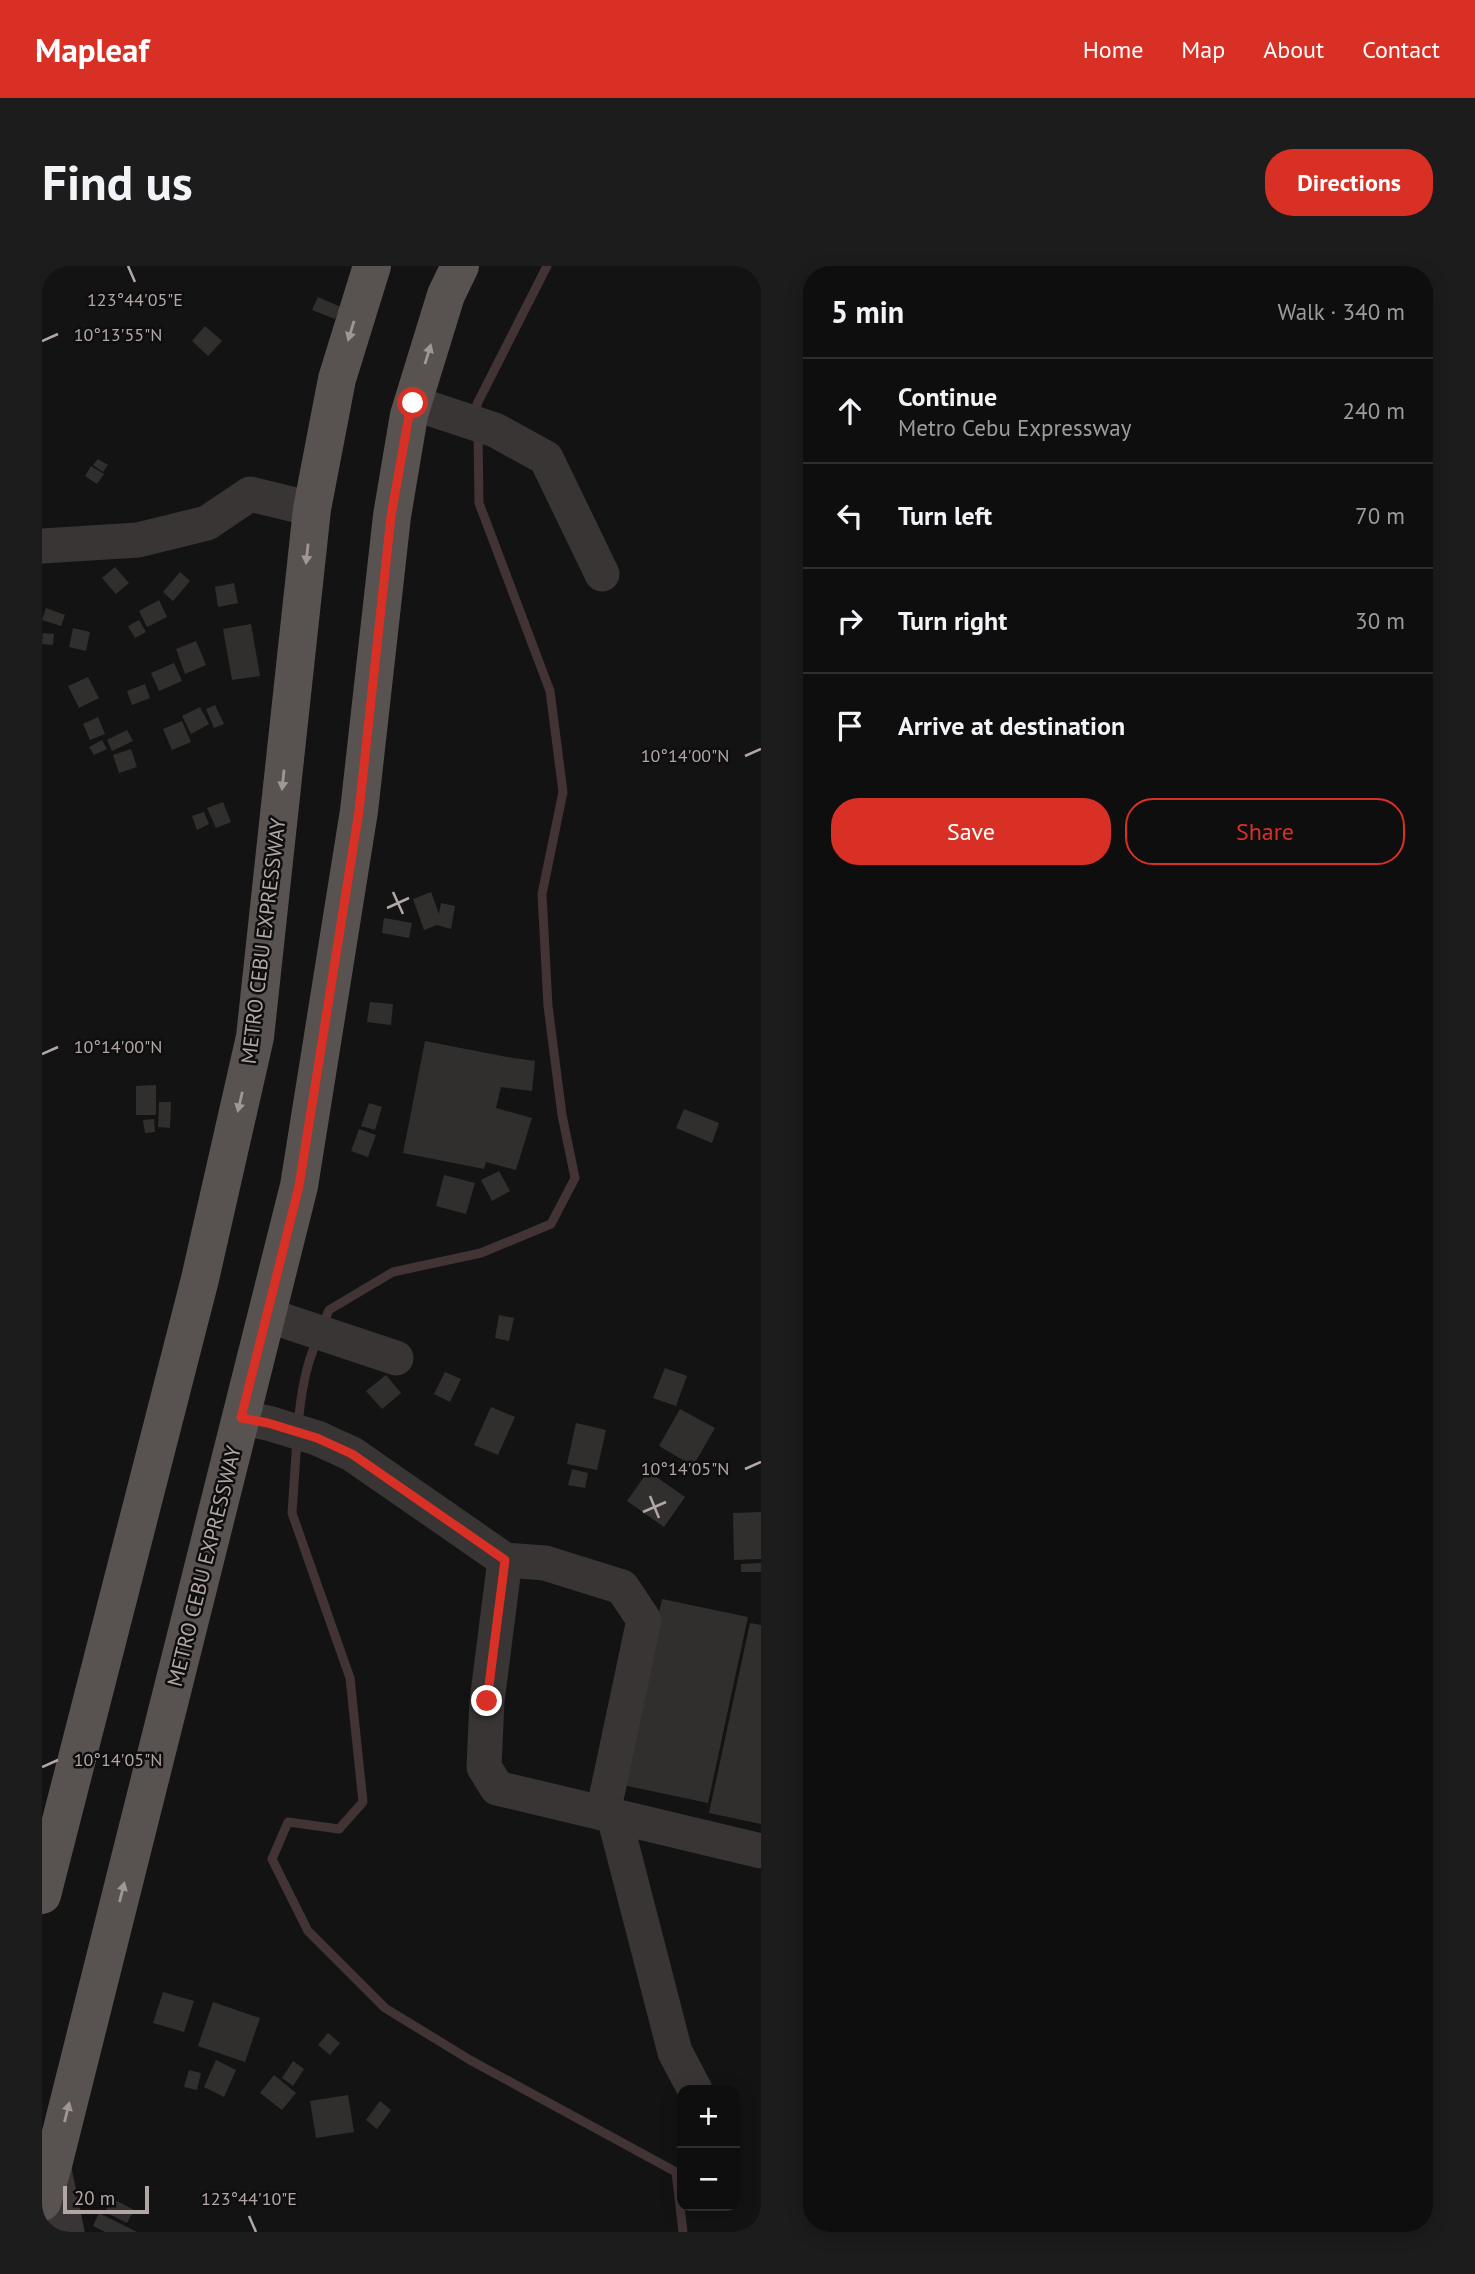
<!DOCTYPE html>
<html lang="en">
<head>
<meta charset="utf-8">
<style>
	:root { --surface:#0f0e0e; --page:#1d1c1c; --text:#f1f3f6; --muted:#9b9c9e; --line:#2f2e2e; --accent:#d93025 }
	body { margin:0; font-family:"PT Sans",sans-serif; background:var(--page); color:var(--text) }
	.controls { position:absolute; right:21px; bottom:21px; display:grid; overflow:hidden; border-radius:14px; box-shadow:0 4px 18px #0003 }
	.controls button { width:63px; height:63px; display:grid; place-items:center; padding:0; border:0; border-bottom:2px solid var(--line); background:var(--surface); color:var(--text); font:35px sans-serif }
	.scale { position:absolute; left:21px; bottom:18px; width:86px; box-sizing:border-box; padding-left:7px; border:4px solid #b3a7a6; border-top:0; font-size:19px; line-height:24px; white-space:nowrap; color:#b3a7a6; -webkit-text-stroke:5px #0f0e0e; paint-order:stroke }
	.stop { position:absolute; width:21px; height:21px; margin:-16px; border:5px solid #d93025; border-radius:50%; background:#fff }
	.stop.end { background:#d93025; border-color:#fff; box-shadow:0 2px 7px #0008 }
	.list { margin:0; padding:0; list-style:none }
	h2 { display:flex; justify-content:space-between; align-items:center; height:91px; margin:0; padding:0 28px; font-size:30px }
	h2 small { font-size:23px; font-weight:400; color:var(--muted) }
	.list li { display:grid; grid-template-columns:46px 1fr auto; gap:21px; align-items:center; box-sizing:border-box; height:105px; padding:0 28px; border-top:2px solid var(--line) }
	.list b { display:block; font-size:26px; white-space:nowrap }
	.list p { margin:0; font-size:23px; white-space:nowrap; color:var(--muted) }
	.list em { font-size:23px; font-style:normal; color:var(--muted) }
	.actions { display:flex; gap:14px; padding:21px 28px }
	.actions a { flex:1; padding:16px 0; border:2px solid var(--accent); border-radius:28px; text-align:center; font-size:24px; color:var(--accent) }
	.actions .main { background:var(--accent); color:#fff }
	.icon { flex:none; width:38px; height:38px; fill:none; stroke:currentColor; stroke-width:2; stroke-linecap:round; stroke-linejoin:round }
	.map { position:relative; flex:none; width:719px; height:1966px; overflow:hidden; border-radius:28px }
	header { display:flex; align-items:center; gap:42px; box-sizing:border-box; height:98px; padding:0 35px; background:var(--accent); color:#fff }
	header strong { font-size:33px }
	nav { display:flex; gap:38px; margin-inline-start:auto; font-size:24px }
	.intro { display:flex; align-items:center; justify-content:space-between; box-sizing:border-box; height:168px; padding:0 42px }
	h1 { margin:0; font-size:49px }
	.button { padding:18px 32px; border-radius:28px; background:var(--accent); color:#fff; font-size:24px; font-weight:700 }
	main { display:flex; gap:42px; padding:0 42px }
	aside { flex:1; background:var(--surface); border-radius:28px; box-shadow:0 4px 18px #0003 }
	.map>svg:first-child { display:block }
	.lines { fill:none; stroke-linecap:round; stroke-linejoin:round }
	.stream { stroke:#423335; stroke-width:9 }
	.building { fill:#302f2e }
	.minor { stroke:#393534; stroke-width:35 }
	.major { stroke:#585250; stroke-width:38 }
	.oneway { fill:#a19695 }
	.route { stroke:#d93025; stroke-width:9 }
	.ticks { fill:none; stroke:#b3a7a6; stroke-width:2.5 }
	.labels { text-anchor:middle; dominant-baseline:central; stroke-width:5; stroke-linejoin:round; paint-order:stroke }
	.street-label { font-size:21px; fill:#b3a7a6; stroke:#0f0e0e }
	.ticks-label { font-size:18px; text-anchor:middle; fill:#b3a7a6; stroke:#0f0e0e; stroke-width:5; stroke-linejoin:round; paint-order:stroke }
</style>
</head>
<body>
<header>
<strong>Mapleaf</strong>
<nav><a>Home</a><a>Map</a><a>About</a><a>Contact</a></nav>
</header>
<div class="intro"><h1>Find us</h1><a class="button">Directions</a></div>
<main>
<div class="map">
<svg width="719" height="1966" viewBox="0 0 719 1966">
	<rect width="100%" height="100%" fill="#141313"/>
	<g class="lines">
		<g class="stream">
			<polyline points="435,149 435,138 505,0"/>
			<polyline points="280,1061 287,1044 351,1006 439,987 509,958 533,912 520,849 506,740 500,628 521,526 508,425 437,237 436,166"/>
			<path d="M 256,1159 C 259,1128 263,1102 275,1074"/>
			<polyline points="255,1173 250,1247 308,1412 321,1536 297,1563 246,1556 230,1593 266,1665 343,1742 428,1794 634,1906 641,1966"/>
		</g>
	</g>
	<g class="building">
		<polygon points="276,31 299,41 293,53 270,44"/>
		<polygon points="163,60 180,75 166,90 150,75"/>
		<polygon points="56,193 66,199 61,206 51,199"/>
		<polygon points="49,200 62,208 55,218 43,210"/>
		<polygon points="73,301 87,317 74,328 60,312"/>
		<polygon points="138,306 148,315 131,335 121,326"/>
		<polygon points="192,317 196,337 176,341 173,321"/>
		<polygon points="117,334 125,351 105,361 97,345"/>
		<polygon points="4,342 23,349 19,360 0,354"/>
		<polygon points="97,354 104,366 93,372 86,360"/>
		<polygon points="209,358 218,410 190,414 181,363"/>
		<polygon points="31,362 48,366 44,385 27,381"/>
		<polygon points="1,367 12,368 11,379 0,378"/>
		<polygon points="154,375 164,399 143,408 134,383"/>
		<polygon points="132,397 140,415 117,425 109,407"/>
		<polygon points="46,411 57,432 37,442 26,420"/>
		<polygon points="103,418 108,432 90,439 85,425"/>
		<polygon points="173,439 182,458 172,462 164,443"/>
		<polygon points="158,441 167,458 149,468 140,450"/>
		<polygon points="56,451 63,468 48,474 41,458"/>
		<polygon points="140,455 149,476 130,484 121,463"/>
		<polygon points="85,464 91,475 70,485 65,474"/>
		<polygon points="60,474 65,483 52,489 47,481"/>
		<polygon points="89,483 95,501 77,507 71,489"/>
		<polygon points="181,536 189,556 174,562 165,542"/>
		<polygon points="162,546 167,558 155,564 150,550"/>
		<polygon points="389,626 397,648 399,637 413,640 409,663 395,659 382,664 371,633"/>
		<polygon points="342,652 370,657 367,672 340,667"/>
		<polygon points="328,736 351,738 349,759 325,756"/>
		<polygon points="383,775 465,791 493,795 490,825 459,821 454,842 490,852 474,904 444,896 442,903 361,887"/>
		<polygon points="114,819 114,849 94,849 94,820"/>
		<polygon points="117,836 129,836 128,862 116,861"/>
		<polygon points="327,837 340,841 333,864 319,860"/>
		<polygon points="642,843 677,857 670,877 634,862"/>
		<polygon points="112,853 113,866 103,867 101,854"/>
		<polygon points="317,863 334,869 326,891 309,885"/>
		<polygon points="457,905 468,925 450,935 439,914"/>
		<polygon points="402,909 433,917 424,948 394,940"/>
		<polygon points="457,1049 472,1052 467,1075 453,1072"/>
		<polygon points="623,1102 645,1110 634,1140 611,1132"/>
		<polygon points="403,1106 419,1113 408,1136 392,1128"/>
		<polygon points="344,1109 359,1127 340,1143 324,1125"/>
		<polygon points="449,1141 473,1151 456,1189 432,1179"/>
		<polygon points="638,1143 673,1162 651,1200 617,1180"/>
		<polygon points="534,1157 564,1164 555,1204 525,1198"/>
		<polygon points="530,1203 546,1207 543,1222 526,1219"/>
		<polygon points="606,1205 643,1231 622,1261 585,1235"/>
		<polygon points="719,1246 719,1293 692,1294 691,1247"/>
		<polygon points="719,1297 719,1306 699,1306 699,1298"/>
		<polygon points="620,1333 706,1351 666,1537 581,1519"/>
		<polygon points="708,1357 719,1359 719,1558 667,1547"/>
		<polygon points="121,1726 152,1735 142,1766 111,1757"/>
		<polygon points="171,1736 218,1752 203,1796 156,1780"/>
		<polygon points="286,1767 298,1777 288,1789 276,1779"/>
		<polygon points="174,1794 194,1804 182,1831 162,1821"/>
		<polygon points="251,1795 262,1803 251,1820 240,1812"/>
		<polygon points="147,1804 159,1807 155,1824 142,1821"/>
		<polygon points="232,1809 254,1827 240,1844 218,1827"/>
		<polygon points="306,1829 312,1866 274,1872 268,1835"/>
		<polygon points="338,1835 349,1844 335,1863 324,1854"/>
		<polygon points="70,1932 92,1944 85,1957 63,1946"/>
		<polygon points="57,1947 95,1966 63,1966 51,1960"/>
	</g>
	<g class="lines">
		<g class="minor">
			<polyline points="371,137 453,164 504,192 560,308"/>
			<polyline points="0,280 96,274 165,257 208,228 270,243"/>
			<polyline points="225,1049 354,1092"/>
			<polyline points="199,1152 226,1157 275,1172 310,1188 463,1294 503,1297 580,1321 602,1354 561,1547"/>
			<polyline points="463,1294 445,1435 442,1501 455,1522 719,1585"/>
			<polyline points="572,1550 633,1786 653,1824"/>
			<polyline points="6,1898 11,1899 25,1966"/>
		</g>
		<g class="major">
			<polyline points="0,1629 158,1013 213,771 270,243 295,113 330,0"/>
			<polyline points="0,1936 11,1899 257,920 317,545 350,250 367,149 404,29 418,0"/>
		</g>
	</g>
	<defs><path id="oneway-solid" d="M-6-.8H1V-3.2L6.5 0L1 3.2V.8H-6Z" transform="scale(1.75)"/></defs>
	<g class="oneway">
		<use href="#oneway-solid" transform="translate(309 65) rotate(107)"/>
		<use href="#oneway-solid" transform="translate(386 88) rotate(-73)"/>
		<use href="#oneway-solid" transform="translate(265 288) rotate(96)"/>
		<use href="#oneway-solid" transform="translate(241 514) rotate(96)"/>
		<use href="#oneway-solid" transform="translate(198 836) rotate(103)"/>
		<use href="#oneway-solid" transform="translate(80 1626) rotate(-76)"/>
		<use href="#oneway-solid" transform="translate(25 1846) rotate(-76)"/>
	</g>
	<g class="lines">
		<polyline class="route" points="371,137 367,149 349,250 317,545 257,920 199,1152 226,1157 275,1172 310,1188 463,1294 445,1435"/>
	</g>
	<path class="ticks" d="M 86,0 L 93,16M 0,75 L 16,68M 703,490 L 719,483M 351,626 L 361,648M 345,642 L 367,632M 0,788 L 16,781M 703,1203 L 719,1196M 608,1230 L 617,1252M 601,1246 L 624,1236M 0,1501 L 16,1494M 207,1950 L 214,1966"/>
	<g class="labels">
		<g class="street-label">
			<text transform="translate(221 675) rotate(-83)">METRO CEBU EXPRESSWAY</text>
			<text transform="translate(162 1300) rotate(-76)">METRO CEBU EXPRESSWAY</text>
		</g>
	</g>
	<g class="ticks-label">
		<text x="93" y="40">123°44'05"E</text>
		<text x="76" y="75">10°13'55"N</text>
		<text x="643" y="496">10°14'00"N</text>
		<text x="76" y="787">10°14'00"N</text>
		<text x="643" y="1209">10°14'05"N</text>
		<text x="76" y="1500">10°14'05"N</text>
		<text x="207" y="1939">123°44'10"E</text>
	</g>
</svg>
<div class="controls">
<button>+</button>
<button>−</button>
</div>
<div class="scale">20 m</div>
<div class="stop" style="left:371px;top:137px"></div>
<div class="stop end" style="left:445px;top:1435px"></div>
</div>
<aside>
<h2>5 min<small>Walk · 340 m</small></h2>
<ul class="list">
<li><svg class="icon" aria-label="ahead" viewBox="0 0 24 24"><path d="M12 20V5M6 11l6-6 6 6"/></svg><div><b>Continue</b><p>Metro Cebu Expressway</p></div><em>240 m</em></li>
<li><svg class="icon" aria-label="left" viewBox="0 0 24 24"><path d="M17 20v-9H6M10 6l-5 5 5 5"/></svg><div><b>Turn left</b></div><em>70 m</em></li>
<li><svg class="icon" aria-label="right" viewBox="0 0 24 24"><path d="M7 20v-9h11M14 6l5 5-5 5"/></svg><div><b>Turn right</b></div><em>30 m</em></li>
<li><svg class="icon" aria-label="arrive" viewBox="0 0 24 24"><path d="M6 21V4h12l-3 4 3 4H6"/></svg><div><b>Arrive at destination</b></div></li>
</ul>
<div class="actions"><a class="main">Save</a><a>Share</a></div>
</aside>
</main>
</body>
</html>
